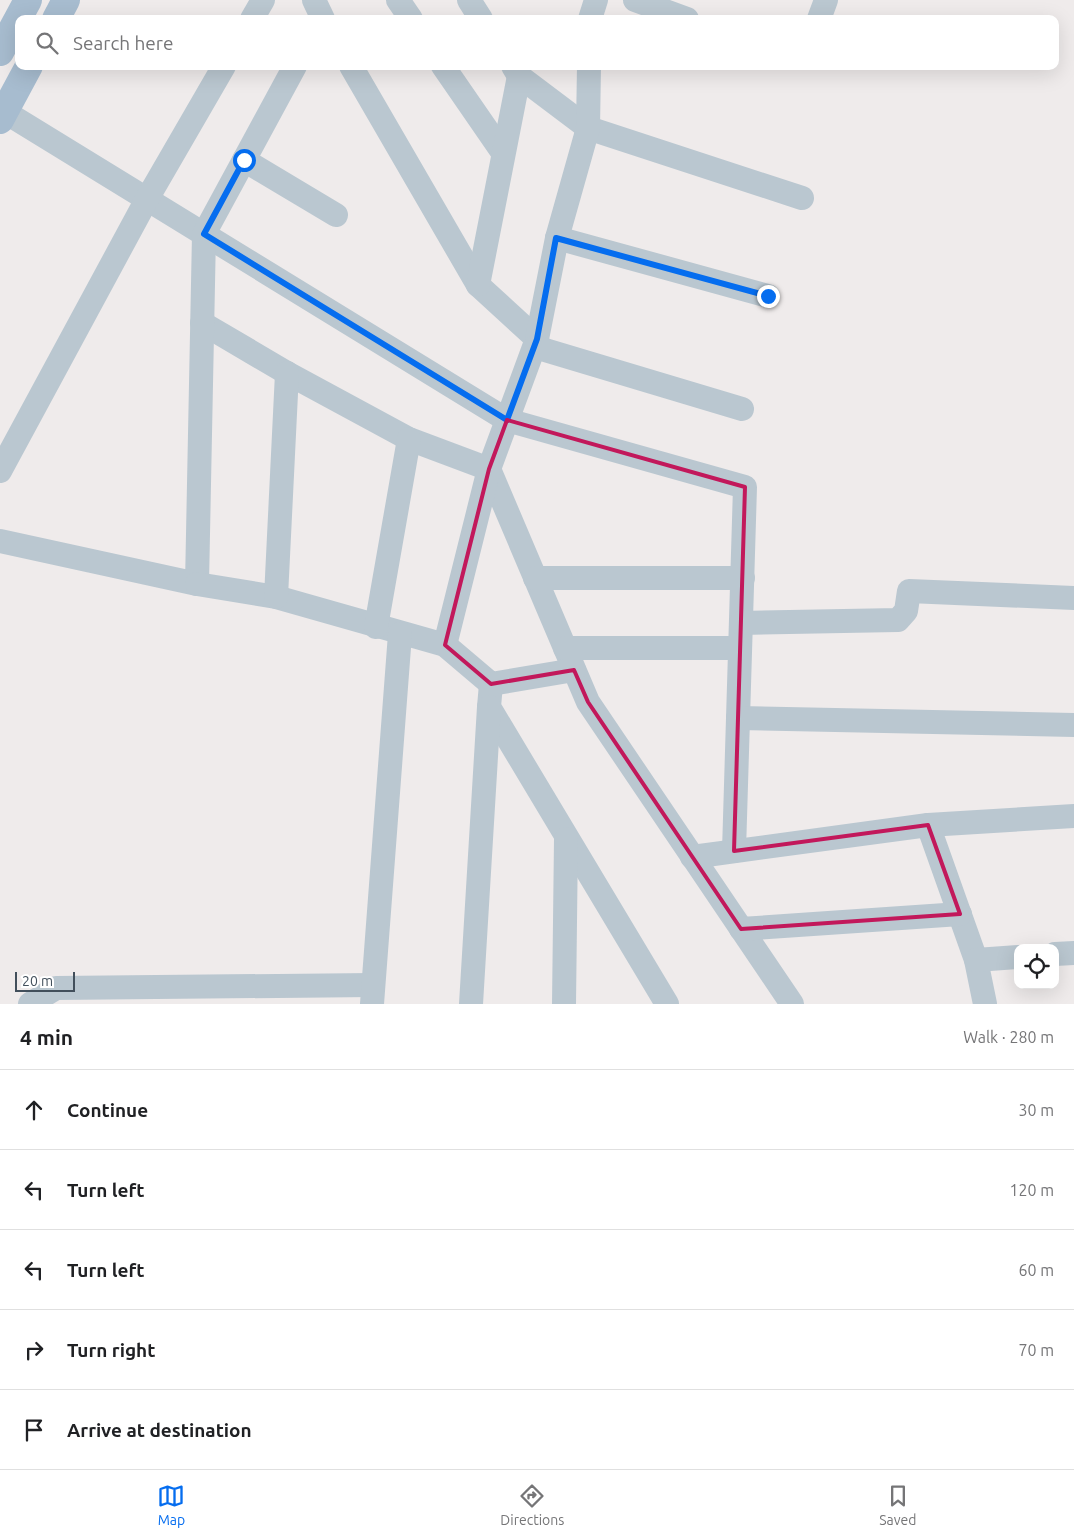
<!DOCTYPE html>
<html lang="en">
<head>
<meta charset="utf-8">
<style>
	:root { --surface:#fff; --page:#f2f2f2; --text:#202124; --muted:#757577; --line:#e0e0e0; --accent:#056def }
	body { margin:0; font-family:Ubuntu,sans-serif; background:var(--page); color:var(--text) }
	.controls { position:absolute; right:15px; bottom:15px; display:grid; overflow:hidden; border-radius:10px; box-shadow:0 5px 20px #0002 }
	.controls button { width:45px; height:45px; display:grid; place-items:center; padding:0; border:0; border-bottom:1px solid var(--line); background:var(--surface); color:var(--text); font:25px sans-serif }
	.scale { position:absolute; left:15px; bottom:12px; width:60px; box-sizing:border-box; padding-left:5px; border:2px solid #424f5b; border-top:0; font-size:14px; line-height:18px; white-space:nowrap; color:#424f5b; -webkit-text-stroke:4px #fff; paint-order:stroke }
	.stop { position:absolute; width:15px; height:15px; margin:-11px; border:4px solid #056def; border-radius:50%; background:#fff }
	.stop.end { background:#056def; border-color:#fff; box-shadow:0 1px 5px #0008 }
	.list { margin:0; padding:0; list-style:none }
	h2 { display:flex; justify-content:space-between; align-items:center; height:65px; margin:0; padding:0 20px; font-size:21px }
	h2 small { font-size:16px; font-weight:400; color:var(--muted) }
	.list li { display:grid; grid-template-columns:32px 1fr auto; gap:15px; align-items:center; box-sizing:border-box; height:80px; padding:0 20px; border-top:1px solid var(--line) }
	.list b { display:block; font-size:19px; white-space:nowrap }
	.list em { font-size:16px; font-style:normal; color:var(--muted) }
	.icon { flex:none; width:28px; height:28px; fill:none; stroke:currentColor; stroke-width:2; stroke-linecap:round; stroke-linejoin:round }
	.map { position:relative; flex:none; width:1074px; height:1004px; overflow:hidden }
	.search { position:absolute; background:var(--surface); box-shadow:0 5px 20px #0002; left:15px; right:15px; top:15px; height:55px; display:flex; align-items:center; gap:12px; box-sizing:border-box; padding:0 18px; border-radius:10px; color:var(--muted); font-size:19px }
	.sheet { height:465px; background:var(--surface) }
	nav { display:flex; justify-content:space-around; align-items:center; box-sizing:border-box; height:70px; border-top:1px solid var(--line); background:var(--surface); font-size:14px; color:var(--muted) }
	nav a { display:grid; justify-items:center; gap:2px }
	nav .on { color:var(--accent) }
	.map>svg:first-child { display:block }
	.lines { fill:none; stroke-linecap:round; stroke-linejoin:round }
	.minor { stroke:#bac7d0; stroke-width:24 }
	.primary { stroke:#a7bccf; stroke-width:28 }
	.route { stroke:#056def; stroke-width:6 }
	.marked { fill:none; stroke:#c2185b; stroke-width:4; stroke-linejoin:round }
</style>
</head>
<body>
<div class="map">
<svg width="1074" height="1004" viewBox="0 0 1074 1004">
	<rect width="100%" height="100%" fill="#efebeb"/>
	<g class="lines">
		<g class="minor">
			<polyline points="314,0 323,19"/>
			<polyline points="398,0 411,19"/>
			<polyline points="469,0 481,19"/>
			<polyline points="635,0 687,19"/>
			<polyline points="252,19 263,0"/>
			<polyline points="590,19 596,0"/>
			<polyline points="819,19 826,0"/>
			<polyline points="351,66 478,285 537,339 489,469 588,702 792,1004"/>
			<polyline points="443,66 503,153"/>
			<polyline points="513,66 519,76 588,128 802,198"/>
			<polyline points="0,109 507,420 745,487 734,851"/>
			<polyline points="244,160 336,215"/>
			<polyline points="557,238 768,296"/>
			<polyline points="478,285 519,76"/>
			<polyline points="202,323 287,373 409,439 489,469 445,645"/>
			<polyline points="537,339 557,238 588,128 589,66"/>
			<polyline points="535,347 742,409"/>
			<polyline points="0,471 147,199 224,66"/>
			<polyline points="0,541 197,584 204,234 295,66"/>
			<polyline points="535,578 743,578"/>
			<polyline points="197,584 276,597 445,645 491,684 574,670"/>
			<polyline points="276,597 287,373"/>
			<polyline points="741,623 898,620 906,611 909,591 1074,598"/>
			<polyline points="376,627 409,439"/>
			<polyline points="565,648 740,648"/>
			<polyline points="491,684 489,707 667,1004"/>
			<polyline points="738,718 1074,725"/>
			<polyline points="928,825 976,960 985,1004"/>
			<polyline points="692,857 928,825 1074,816"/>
			<polyline points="741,929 960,914"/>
			<polyline points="1055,954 1074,953"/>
			<polyline points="976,960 1018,957"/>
			<polyline points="30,1004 56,988 373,985"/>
			<polyline points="372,1004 400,634"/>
			<polyline points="471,1004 489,707"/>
			<polyline points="564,1004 566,839"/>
		</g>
		<g class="primary">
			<polyline points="56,19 66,0"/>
			<polyline points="0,52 28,0"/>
			<polyline points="0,120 29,66"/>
		</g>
	</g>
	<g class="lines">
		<polyline class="route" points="244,160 204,234 507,420 537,339 556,238 768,296"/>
	</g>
	<path class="marked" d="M 507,420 L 745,487 L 734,851 L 928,825 L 960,914 L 741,929 L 588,702 L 574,670 L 491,684 L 445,645 L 489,469 Z"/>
</svg>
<div class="controls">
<button><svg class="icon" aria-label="locate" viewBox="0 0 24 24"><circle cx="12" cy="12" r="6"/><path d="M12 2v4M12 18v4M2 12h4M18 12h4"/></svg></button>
</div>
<div class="scale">20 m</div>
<div class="stop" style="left:244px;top:160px"></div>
<div class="stop end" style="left:768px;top:296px"></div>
<div class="search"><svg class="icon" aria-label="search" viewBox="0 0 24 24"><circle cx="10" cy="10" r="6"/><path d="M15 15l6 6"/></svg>Search here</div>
</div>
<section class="sheet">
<h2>4 min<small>Walk · 280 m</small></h2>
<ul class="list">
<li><svg class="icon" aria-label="ahead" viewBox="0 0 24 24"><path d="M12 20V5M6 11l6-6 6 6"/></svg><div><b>Continue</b></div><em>30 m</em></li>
<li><svg class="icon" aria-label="left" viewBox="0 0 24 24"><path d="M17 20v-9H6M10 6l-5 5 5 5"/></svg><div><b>Turn left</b></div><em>120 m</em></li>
<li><svg class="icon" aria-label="left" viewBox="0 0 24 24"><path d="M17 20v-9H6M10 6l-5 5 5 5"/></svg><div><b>Turn left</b></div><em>60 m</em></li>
<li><svg class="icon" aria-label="right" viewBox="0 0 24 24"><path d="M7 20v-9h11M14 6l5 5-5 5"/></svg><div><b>Turn right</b></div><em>70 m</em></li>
<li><svg class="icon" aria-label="arrive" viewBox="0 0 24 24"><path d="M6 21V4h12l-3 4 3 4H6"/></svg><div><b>Arrive at destination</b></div></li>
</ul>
</section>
<nav>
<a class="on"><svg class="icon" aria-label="map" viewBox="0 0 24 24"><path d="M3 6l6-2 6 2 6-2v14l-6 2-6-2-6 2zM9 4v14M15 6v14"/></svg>Map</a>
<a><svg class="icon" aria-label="directions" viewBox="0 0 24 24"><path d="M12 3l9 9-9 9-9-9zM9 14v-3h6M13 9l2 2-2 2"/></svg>Directions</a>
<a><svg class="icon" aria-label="saved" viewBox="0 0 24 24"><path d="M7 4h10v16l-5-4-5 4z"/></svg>Saved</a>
</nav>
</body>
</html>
